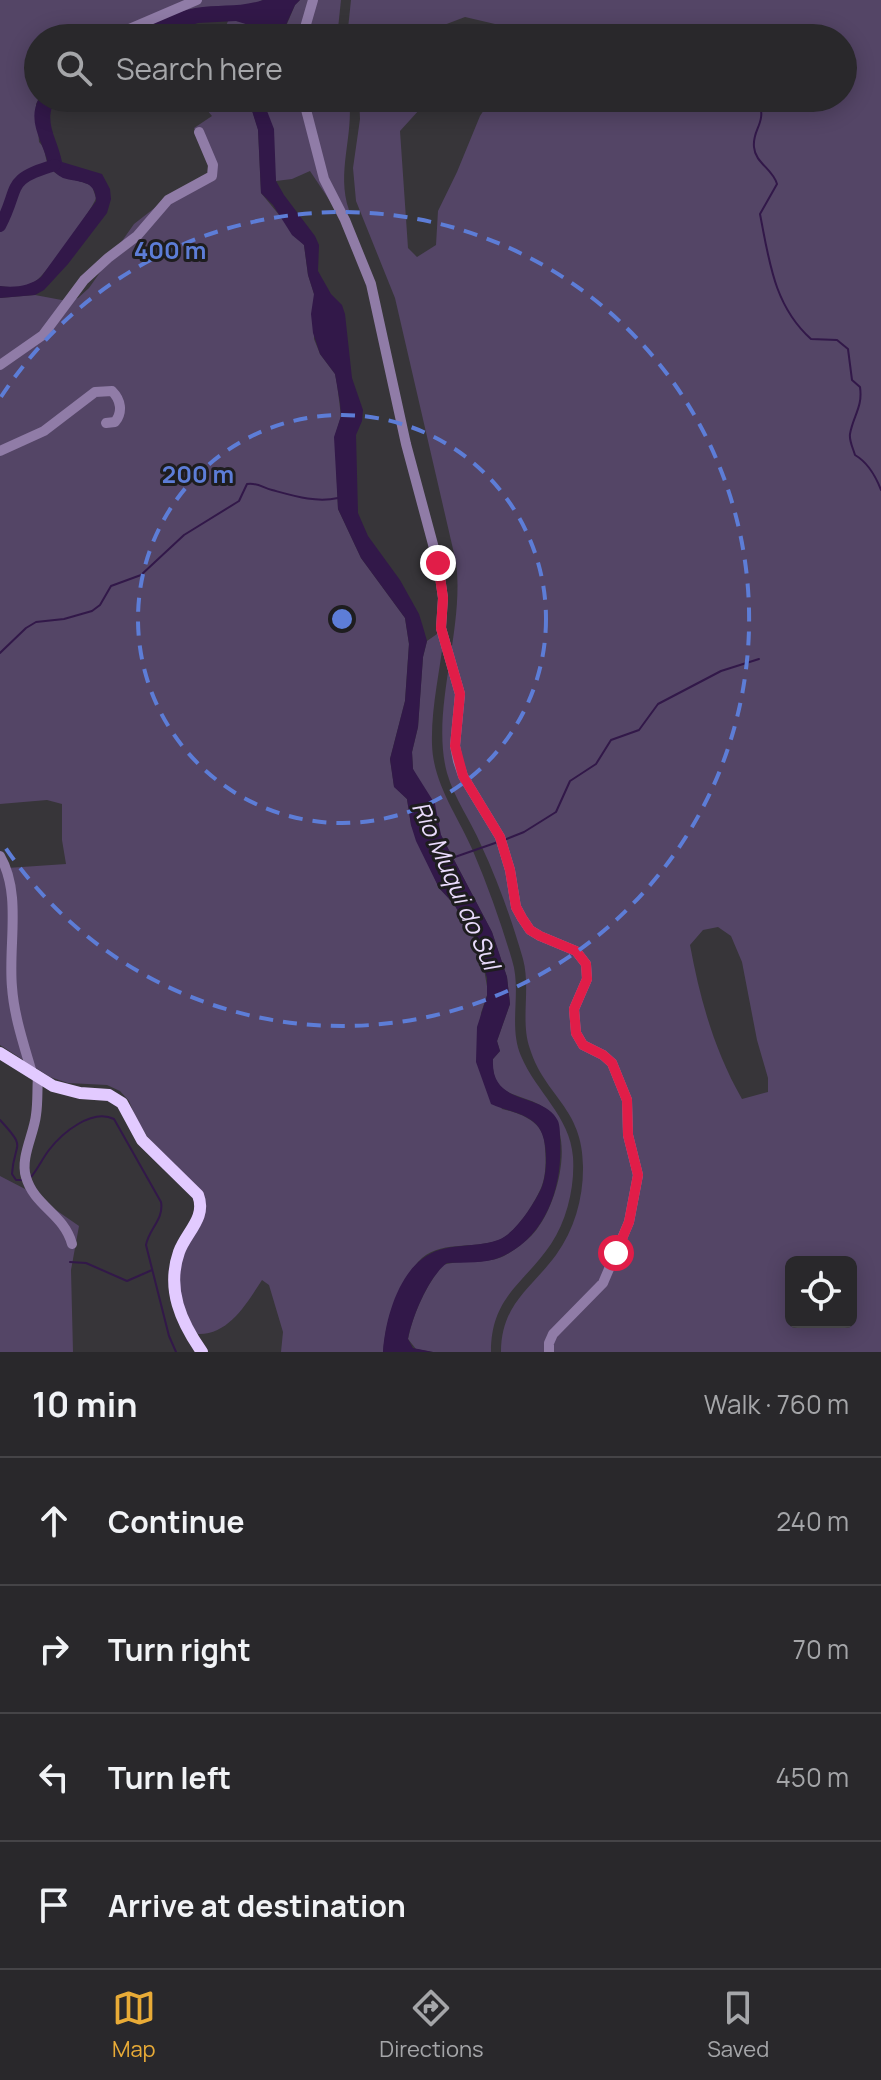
<!DOCTYPE html>
<html lang="en">
<head>
<meta charset="utf-8">
<style>
	:root { --surface:#29282b; --page:#353437; --text:#f1f3f6; --muted:#a5a6a9; --line:#454447; --accent:#e8ab37 }
	body { margin:0; font-family:Manrope,sans-serif; background:var(--page); color:var(--text) }
	.controls { position:absolute; right:24px; bottom:24px; display:grid; overflow:hidden; border-radius:12px; box-shadow:0 4px 20px #0003 }
	.controls button { width:72px; height:72px; display:grid; place-items:center; padding:0; border:0; border-bottom:2px solid var(--line); background:var(--surface); color:var(--text); font:40px sans-serif }
	.stop { position:absolute; width:24px; height:24px; margin:-18px; border:6px solid #e11d48; border-radius:50%; background:#fff }
	.stop.end { background:#e11d48; border-color:#fff; box-shadow:0 2px 8px #0008 }
	.list { margin:0; padding:0; list-style:none }
	h2 { display:flex; justify-content:space-between; align-items:center; height:104px; margin:0; padding:0 32px; font-size:34px }
	h2 small { font-size:26px; font-weight:400; color:var(--muted) }
	.list li { display:grid; grid-template-columns:52px 1fr auto; gap:24px; align-items:center; box-sizing:border-box; height:128px; padding:0 32px; border-top:2px solid var(--line) }
	.list b { display:block; font-size:30px; white-space:nowrap }
	.list em { font-size:26px; font-style:normal; color:var(--muted) }
	.icon { flex:none; width:44px; height:44px; fill:none; stroke:currentColor; stroke-width:2; stroke-linecap:round; stroke-linejoin:round }
	.map { position:relative; flex:none; width:881px; height:1352px; overflow:hidden }
	.search { position:absolute; background:var(--surface); box-shadow:0 4px 20px #0003; left:24px; right:24px; top:24px; height:88px; display:flex; align-items:center; gap:20px; box-sizing:border-box; padding:0 28px; border-radius:44px; color:var(--muted); font-size:30px }
	.sheet { height:616px; background:var(--surface) }
	nav { display:flex; justify-content:space-around; align-items:center; box-sizing:border-box; height:112px; border-top:2px solid var(--line); background:var(--surface); font-size:22px; color:var(--muted) }
	nav a { display:grid; justify-items:center; gap:4px }
	nav .on { color:var(--accent) }
	.map>svg:first-child { display:block }
	.green { fill:#544566; fill-rule:evenodd }
	.water { fill:#321849 }
	.lines { fill:none; stroke-linecap:round; stroke-linejoin:round }
	.stream { stroke:#321849; stroke-width:2 }
	.river { stroke:#321849; stroke-width:12 }
	.minor { stroke:#907ca7; stroke-width:10 }
	.major { stroke:#e2caff; stroke-width:12 }
	.route { stroke:#e11d48; stroke-width:10 }
	.ring { fill:none; stroke:#5d7dd7; stroke-width:4; stroke-dasharray:14 10 }
	.labels { text-anchor:middle; dominant-baseline:central; stroke-width:6; stroke-linejoin:round; paint-order:stroke }
	.water-label { font-size:24px; font-style:italic; fill:#eadbfc; stroke:#1e1d1f }
	.centre { fill:#5d7dd7; stroke:#1e1d1f; stroke-width:4 }
	.ring-label { font-size:24px; text-anchor:middle; font-weight:bold; fill:#5d7dd7; stroke:#1e1d1f; stroke-width:6; stroke-linejoin:round; paint-order:stroke }
</style>
</head>
<body>
<div class="map">
<svg width="881" height="1352" viewBox="0 0 881 1352">
	<rect width="100%" height="100%" fill="#373539"/>
	<g class="green">
		<path d="M 0,0 L 263,0 L 250,6 L 205,7 L 176,13 L 120,38 L 38,38 L 39,98 L 36,104 L 39,142 C 47,150 44,158 49,166 C 58,181 78,178 92,186 L 96,198 C 94,207 46,274 37,280 C 27,288 12,288 0,286 Z"/>
		<polygon points="300,0 341,0 337,38 281,38 295,5"/>
		<path d="M 351,0 L 881,0 L 881,1352 L 501,1352 C 501,1304 531,1289 556,1255 C 574,1230 583,1199 583,1169 C 584,1108 545,1097 530,1049 C 520,1021 531,989 523,959 C 512,921 498,881 481,845 C 471,821 454,798 447,773 C 430,710 465,630 456,562 L 395,298 L 356,201 L 353,168 L 360,119 L 359,98 L 430,98 L 400,131 L 408,248 L 417,257 L 436,245 L 438,211 L 457,172 L 480,116 L 492,98 L 843,98 L 843,38 L 535,38 L 534,33 L 465,17 L 444,25 L 434,38 L 347,38 ZM 718,927 L 731,936 L 742,962 L 757,1040 L 768,1078 L 768,1092 L 742,1099 C 714,1050 700,999 690,945 L 703,930 ZM 791,1262 L 851,1262 L 851,1322 L 791,1322 Z"/>
		<path d="M 228,21 C 242,20 253,24 257,38 L 221,38 Z"/>
		<path d="M 197,98 L 248,98 L 258,129 L 261,193 L 304,245 L 308,275 L 314,294 L 314,339 L 320,354 L 335,374 L 337,384 L 341,416 L 335,436 L 338,509 L 361,558 L 405,618 L 409,644 L 405,701 L 390,759 L 394,786 L 407,799 L 411,825 L 439,888 L 454,904 L 465,923 L 469,926 L 482,958 L 488,992 L 481,1013 L 477,1061 L 502,1109 C 519,1113 540,1120 544,1139 C 546,1153 547,1175 541,1188 C 534,1204 516,1233 499,1240 C 472,1250 439,1239 418,1262 C 396,1288 386,1319 383,1352 L 281,1352 L 283,1332 L 269,1285 L 262,1280 C 247,1303 229,1335 198,1334 C 180,1312 174,1274 185,1248 C 193,1230 207,1222 205,1201 L 147,1136 L 136,1118 L 129,1101 L 120,1091 L 107,1085 L 68,1083 L 50,1077 L 0,1045 L 0,855 L 7,868 L 66,864 L 62,840 L 62,804 L 47,800 L 0,804 L 0,298 L 35,295 L 67,301 L 78,298 L 89,288 L 134,224 L 166,199 L 214,175 L 194,128 L 212,116 Z"/>
		<path d="M 262,98 L 349,98 C 354,136 336,172 349,210 L 338,213 L 310,171 L 292,179 L 276,181 Z"/>
		<path d="M 437,634 L 444,635 C 440,671 431,708 432,744 C 433,784 458,816 473,851 C 488,886 501,923 512,960 C 522,991 508,1026 521,1056 C 536,1092 570,1116 573,1157 C 575,1186 567,1220 551,1244 C 524,1284 491,1296 491,1352 L 433,1352 L 416,1349 L 408,1339 C 413,1314 426,1285 443,1265 C 463,1259 485,1265 504,1256 C 515,1250 530,1239 537,1229 C 557,1203 574,1141 550,1113 C 530,1090 490,1104 493,1059 L 500,1051 L 497,1041 L 510,1004 L 507,977 L 492,932 L 441,835 L 413,769 L 412,752 L 418,727 L 423,657 L 427,641 Z"/>
		<polygon points="0,1176 27,1190 79,1226 71,1270 73,1352 0,1352"/>
	</g>
	<g class="water">
		<path d="M 263,0 L 300,0 L 295,5 L 280,38 L 257,38 L 249,25 L 236,21 L 198,23 L 154,38 L 120,38 C 144,27 169,13 195,8 C 219,4 239,8 263,0 Z"/>
		<path d="M 39,98 L 57,98 C 41,120 58,139 62,162 L 102,174 L 110,189 L 111,199 L 107,213 L 68,264 L 44,290 L 35,295 L 0,298 L 0,286 C 15,288 30,286 41,277 L 96,201 C 96,179 78,183 63,178 C 57,175 52,170 48,165 C 44,142 26,123 39,98 Z"/>
		<path d="M 248,98 L 262,98 L 274,129 L 276,181 L 284,195 L 315,236 L 319,245 L 318,271 L 331,294 L 342,305 L 345,314 L 352,378 L 363,410 L 362,421 L 356,435 L 358,513 L 368,536 L 400,580 L 419,614 L 423,627 L 427,641 L 423,657 L 418,727 L 412,752 L 413,769 L 435,804 L 441,835 L 492,932 L 507,977 L 510,1004 L 497,1041 L 500,1051 L 493,1059 C 490,1108 544,1091 558,1121 C 560,1126 560,1134 560,1139 C 563,1185 547,1237 501,1257 C 485,1264 464,1262 447,1263 C 429,1276 412,1317 408,1339 L 413,1348 L 433,1352 L 383,1352 C 385,1321 397,1278 422,1259 C 445,1241 473,1249 498,1240 C 516,1233 533,1205 541,1189 C 548,1173 549,1137 536,1124 C 523,1112 506,1111 491,1104 L 476,1062 L 477,1027 L 487,996 L 487,978 L 477,942 L 469,926 L 465,923 L 454,904 L 439,888 L 416,841 L 411,825 L 407,799 L 394,787 L 390,759 L 405,701 L 409,644 L 405,618 L 361,558 L 338,509 L 334,437 L 341,416 L 340,403 L 335,374 L 320,354 L 313,333 L 311,314 L 314,294 L 308,275 L 304,245 L 292,235 L 273,205 L 261,193 L 258,130 Z"/>
	</g>
	<g class="lines">
		<g class="stream">
			<path d="M 758,98 C 768,124 752,128 754,147 C 755,163 773,169 777,184 L 760,214 C 769,260 774,306 811,339 L 837,340 L 848,349 L 852,380 L 860,387 C 863,407 853,416 850,434 C 849,441 853,448 855,455 C 867,462 876,477 881,490"/>
			<path d="M 0,653 L 26,628 L 36,622 L 64,619 L 92,611 L 100,605 L 111,586 L 141,575 L 184,535 L 239,501 L 247,484 C 257,482 263,488 272,490 C 294,496 316,503 338,498"/>
			<polyline points="504,840 524,832 556,812 570,781 596,764 611,740 639,730 658,704 721,671 759,659"/>
			<polyline points="452,858 498,842"/>
			<path d="M 0,1120 C 28,1150 14,1141 12,1174 L 16,1180 L 21,1180"/>
			<path d="M 31,1177 C 38,1169 42,1159 49,1150 C 62,1133 92,1108 114,1119 L 161,1202 C 164,1220 149,1228 146,1245 L 169,1336 L 176,1352"/>
			<polyline points="70,1262 86,1263 127,1281 152,1270"/>
		</g>
		<path class="river" d="M 0,226 C 21,186 4,180 55,165"/>
		<g class="minor">
			<polyline points="108,38 197,0"/>
			<polyline points="302,38 313,0"/>
			<polyline points="303,98 324,179 345,220 371,284 406,444 438,563 443,598 441,628 460,694 455,746 458,761 463,776 500,837 510,870 516,907 522,918 530,930 540,936 576,951 586,964 587,979 574,1009 576,1033 583,1045 603,1055 612,1063 627,1100 628,1135 638,1175 629,1222 603,1283 553,1334 549,1343 549,1352"/>
			<polyline points="0,365 43,335 84,280 108,258 137,236 168,200 212,176 213,165 199,132"/>
			<path d="M 0,451 L 44,431 L 95,392 L 112,391 C 121,400 123,412 115,422 L 106,423"/>
			<path d="M 0,856 C 22,894 8,945 12,987 C 14,1016 24,1045 32,1073"/>
			<path d="M 38,1077 C 37,1089 38,1102 36,1115 C 34,1134 20,1158 26,1177 C 34,1206 64,1214 72,1244"/>
		</g>
		<path class="major" d="M 0,1053 L 53,1086 L 80,1093 L 109,1095 L 122,1103 L 142,1140 L 198,1195 C 207,1218 186,1232 179,1252 C 166,1289 181,1322 202,1352"/>
	</g>
	<g class="lines">
		<polyline class="route" points="438,563 443,598 441,628 460,694 455,746 463,776 500,837 510,870 516,907 522,918 530,930 540,936 576,951 586,964 587,979 574,1009 576,1033 583,1045 603,1055 612,1063 627,1100 628,1135 638,1175 629,1222 616,1253"/>
	</g>
	<g class="ring">
		<circle cx="342" cy="619" r="204"/>
		<path d="M1 397A407 407 0 1 1 1 841"/>
	</g>
	<g class="labels">
		<g class="water-label">
			<text transform="translate(457 885) rotate(66)">Rio Muqui do Sul</text>
		</g>
	</g>
	<circle cx="342" cy="619" r="12" class="centre"/>
	<g class="ring-label">
		<text x="170" y="259">400 m</text>
		<text x="198" y="483">200 m</text>
	</g>
</svg>
<div class="controls">
<button><svg class="icon" aria-label="locate" viewBox="0 0 24 24"><circle cx="12" cy="12" r="6"/><path d="M12 2v4M12 18v4M2 12h4M18 12h4"/></svg></button>
</div>
<div class="stop" style="left:616px;top:1253px"></div>
<div class="stop end" style="left:438px;top:563px"></div>
<div class="search"><svg class="icon" aria-label="search" viewBox="0 0 24 24"><circle cx="10" cy="10" r="6"/><path d="M15 15l6 6"/></svg>Search here</div>
</div>
<section class="sheet">
<h2>10 min<small>Walk · 760 m</small></h2>
<ul class="list">
<li><svg class="icon" aria-label="ahead" viewBox="0 0 24 24"><path d="M12 20V5M6 11l6-6 6 6"/></svg><div><b>Continue</b></div><em>240 m</em></li>
<li><svg class="icon" aria-label="right" viewBox="0 0 24 24"><path d="M7 20v-9h11M14 6l5 5-5 5"/></svg><div><b>Turn right</b></div><em>70 m</em></li>
<li><svg class="icon" aria-label="left" viewBox="0 0 24 24"><path d="M17 20v-9H6M10 6l-5 5 5 5"/></svg><div><b>Turn left</b></div><em>450 m</em></li>
<li><svg class="icon" aria-label="arrive" viewBox="0 0 24 24"><path d="M6 21V4h12l-3 4 3 4H6"/></svg><div><b>Arrive at destination</b></div></li>
</ul>
</section>
<nav>
<a class="on"><svg class="icon" aria-label="map" viewBox="0 0 24 24"><path d="M3 6l6-2 6 2 6-2v14l-6 2-6-2-6 2zM9 4v14M15 6v14"/></svg>Map</a>
<a><svg class="icon" aria-label="directions" viewBox="0 0 24 24"><path d="M12 3l9 9-9 9-9-9zM9 14v-3h6M13 9l2 2-2 2"/></svg>Directions</a>
<a><svg class="icon" aria-label="saved" viewBox="0 0 24 24"><path d="M7 4h10v16l-5-4-5 4z"/></svg>Saved</a>
</nav>
</body>
</html>
